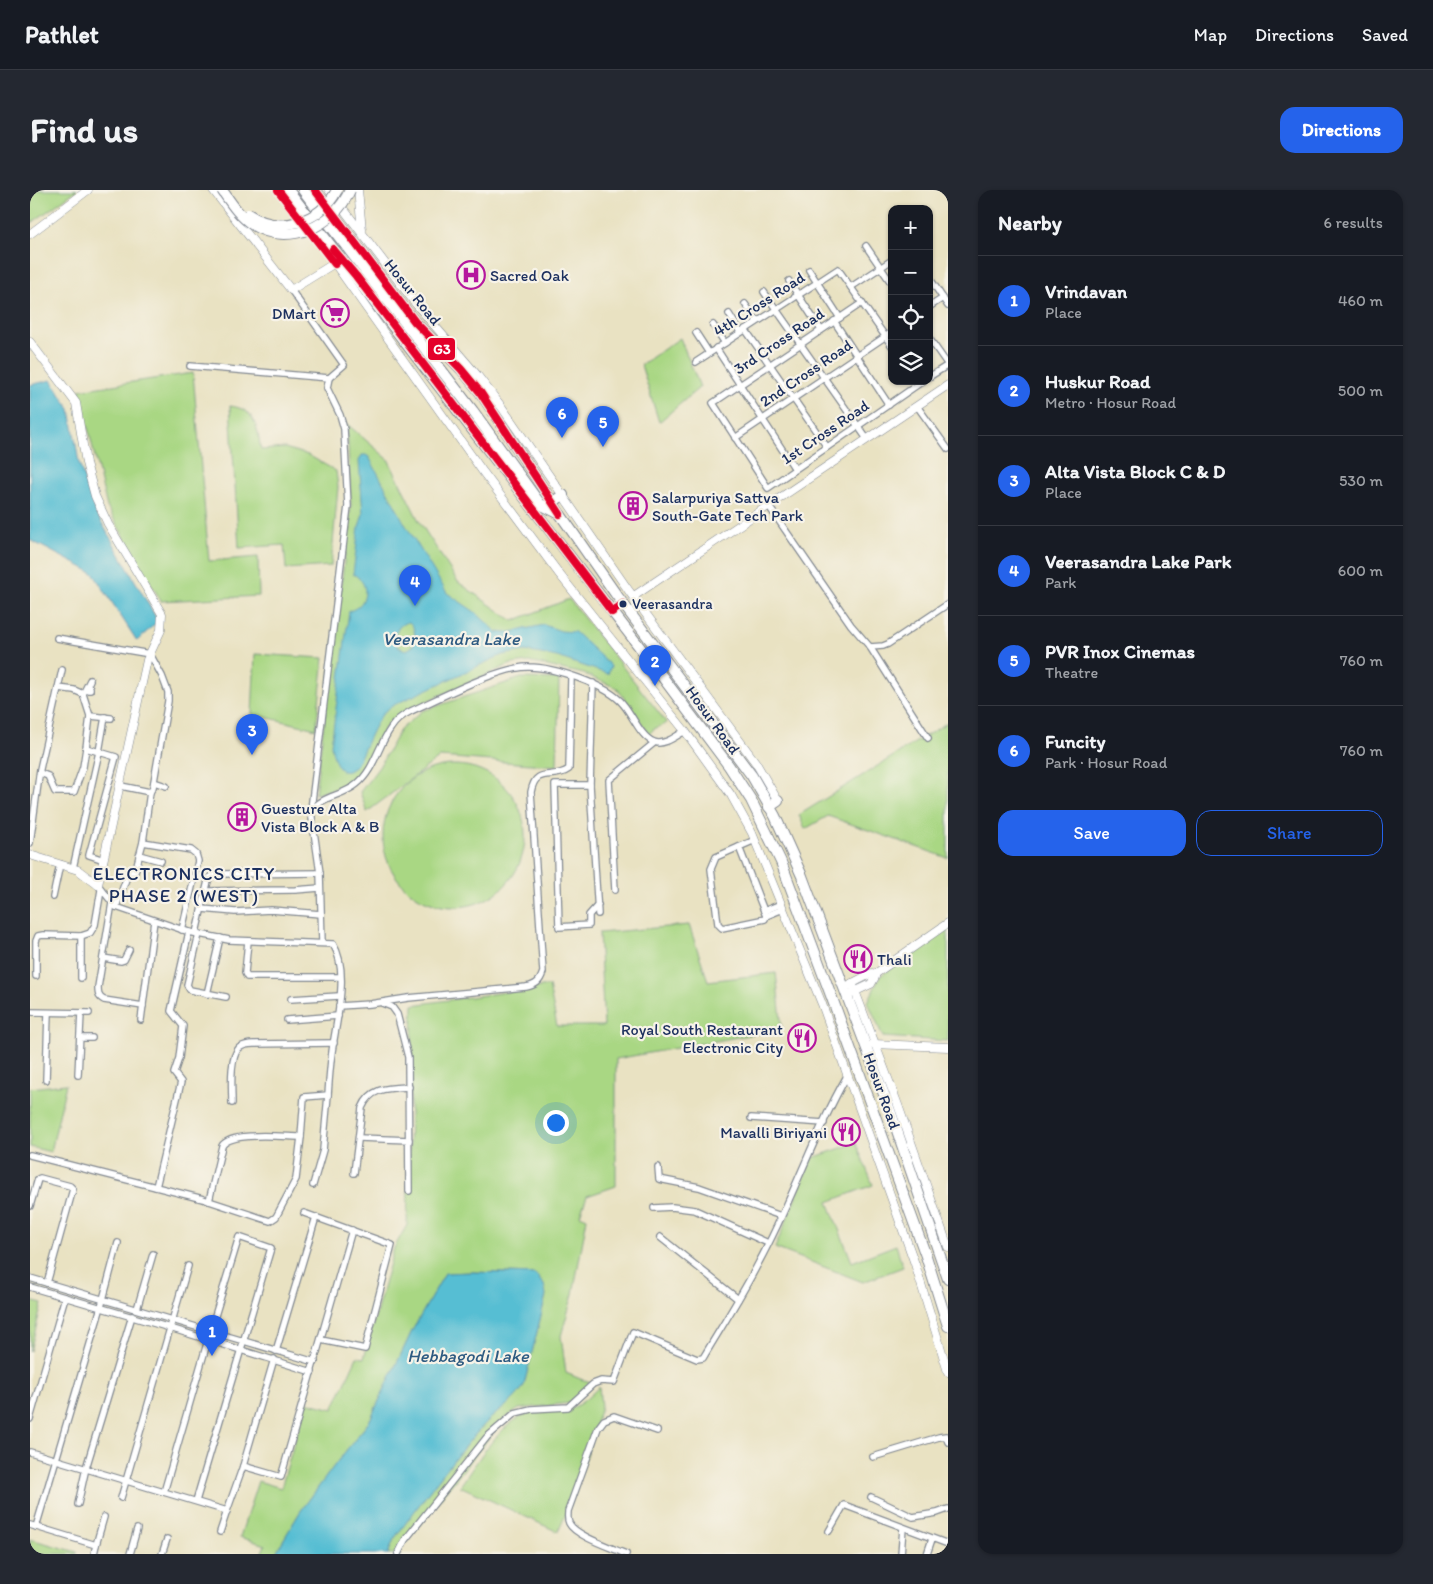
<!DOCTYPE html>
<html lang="en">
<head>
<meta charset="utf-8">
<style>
	:root { --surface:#171b24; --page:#242831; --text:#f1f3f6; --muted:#9ea1a6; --line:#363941; --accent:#2563eb }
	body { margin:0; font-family:Itim,sans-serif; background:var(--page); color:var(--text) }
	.controls { position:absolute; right:15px; top:15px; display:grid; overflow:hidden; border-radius:10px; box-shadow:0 1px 4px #0004 }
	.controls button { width:45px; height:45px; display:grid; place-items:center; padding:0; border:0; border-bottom:1px solid var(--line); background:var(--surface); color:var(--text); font:25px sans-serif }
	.you { position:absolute; left:525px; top:932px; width:18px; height:18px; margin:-12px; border:4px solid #fff; border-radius:50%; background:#1a73e8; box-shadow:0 0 0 8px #1a73e833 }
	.badge { display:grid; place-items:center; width:32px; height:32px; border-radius:50%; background:var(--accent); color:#fff; font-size:16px; font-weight:700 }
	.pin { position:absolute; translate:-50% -41px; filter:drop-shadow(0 1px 2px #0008) }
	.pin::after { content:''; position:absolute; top:26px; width:18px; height:15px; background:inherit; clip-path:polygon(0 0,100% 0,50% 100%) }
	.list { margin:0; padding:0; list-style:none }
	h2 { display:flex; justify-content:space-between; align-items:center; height:65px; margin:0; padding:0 20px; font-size:21px }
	h2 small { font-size:16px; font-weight:400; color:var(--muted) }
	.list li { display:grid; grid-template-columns:32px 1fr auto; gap:15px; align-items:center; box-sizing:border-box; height:90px; padding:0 20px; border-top:1px solid var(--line) }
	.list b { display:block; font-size:19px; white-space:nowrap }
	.list p { margin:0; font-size:16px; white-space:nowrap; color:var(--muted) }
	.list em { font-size:16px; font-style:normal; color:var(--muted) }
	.actions { display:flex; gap:10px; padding:15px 20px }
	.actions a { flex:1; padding:11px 0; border:1px solid var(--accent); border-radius:15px; text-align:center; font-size:18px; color:var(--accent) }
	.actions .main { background:var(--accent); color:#fff }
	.icon { flex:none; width:28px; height:28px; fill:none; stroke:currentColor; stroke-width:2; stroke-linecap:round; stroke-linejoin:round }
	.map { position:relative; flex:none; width:918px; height:1364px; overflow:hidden; border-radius:15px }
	header { display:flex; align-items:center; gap:30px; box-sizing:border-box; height:70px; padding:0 25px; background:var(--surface); border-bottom:1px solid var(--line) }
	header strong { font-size:24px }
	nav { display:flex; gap:28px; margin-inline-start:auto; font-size:18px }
	.intro { display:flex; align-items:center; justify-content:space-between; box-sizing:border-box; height:120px; padding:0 30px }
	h1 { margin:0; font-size:35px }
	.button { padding:12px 22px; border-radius:15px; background:var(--accent); color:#fff; font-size:18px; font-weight:700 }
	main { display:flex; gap:30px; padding:0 30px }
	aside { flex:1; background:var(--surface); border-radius:15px; box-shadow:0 1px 4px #0004 }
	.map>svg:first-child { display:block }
	.green { fill:#a9d783; stroke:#628370 }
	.water { fill:#56bed3; stroke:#387698; fill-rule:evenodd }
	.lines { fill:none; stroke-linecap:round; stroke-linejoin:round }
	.street-casing { stroke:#828890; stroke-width:8 }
	.secondary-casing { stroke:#828890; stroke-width:9 }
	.highway-casing { stroke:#828890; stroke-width:12 }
	.street { stroke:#fff; stroke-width:5.5 }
	.secondary { stroke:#fff; stroke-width:8 }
	.highway { stroke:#fff; stroke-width:10 }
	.highway-bridge-casing { stroke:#828890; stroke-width:12; stroke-linecap:butt }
	.highway-bridge { stroke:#fff; stroke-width:10 }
	.bus-1-casing { stroke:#f7f3e8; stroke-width:11 }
	.bus-1 { stroke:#e4002b; stroke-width:8 }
	.bus-dot { fill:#1b2f5e; stroke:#f7f3e8; stroke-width:2 }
	.labels { text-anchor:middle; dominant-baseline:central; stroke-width:4.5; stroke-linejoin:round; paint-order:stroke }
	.bus-label { font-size:15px; fill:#1b2f5e; stroke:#f7f3e8; text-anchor:start }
	.poi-label { font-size:16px; fill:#1b2f5e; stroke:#f7f3e8; text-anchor:start }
	.street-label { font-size:16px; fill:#1b2f5e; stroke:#f7f3e8 }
	.water-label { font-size:18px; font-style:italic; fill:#2d5a81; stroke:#f7f3e8 }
	.quarter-label { font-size:19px; letter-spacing:1px; fill:#1b2f5e; stroke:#f7f3e8 }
	.line-badge { stroke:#f7f3e8; stroke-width:2 }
	.badge-label { font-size:14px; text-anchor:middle; font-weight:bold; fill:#fff }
</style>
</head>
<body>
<header>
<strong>Pathlet</strong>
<nav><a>Map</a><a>Directions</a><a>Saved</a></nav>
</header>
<div class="intro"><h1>Find us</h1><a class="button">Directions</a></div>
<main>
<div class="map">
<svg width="918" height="1364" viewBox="0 0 918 1364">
	<rect width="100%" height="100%" fill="#f7f3e8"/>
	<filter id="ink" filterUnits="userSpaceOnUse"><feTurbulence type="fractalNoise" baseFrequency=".02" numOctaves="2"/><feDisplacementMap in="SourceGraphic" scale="10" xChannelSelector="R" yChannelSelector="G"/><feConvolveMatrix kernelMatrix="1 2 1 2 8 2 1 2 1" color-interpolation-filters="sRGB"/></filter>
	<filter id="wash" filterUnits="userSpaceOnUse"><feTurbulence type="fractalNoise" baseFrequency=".0096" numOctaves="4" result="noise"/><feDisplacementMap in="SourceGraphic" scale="20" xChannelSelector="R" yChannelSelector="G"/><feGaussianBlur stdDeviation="1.12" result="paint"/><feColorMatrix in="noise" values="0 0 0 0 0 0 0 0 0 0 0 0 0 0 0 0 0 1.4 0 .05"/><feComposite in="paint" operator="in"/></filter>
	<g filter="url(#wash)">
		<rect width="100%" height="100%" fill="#e9e2c2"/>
		<g class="green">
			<polygon points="0,0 47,0 0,34"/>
			<polygon points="650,148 670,197 629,232 611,175"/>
			<polygon points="163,183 179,371 228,367 229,406 131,411 77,317 49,200"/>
			<path d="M 200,216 C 227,219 227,239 231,260 L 255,258 L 278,265 L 306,281 L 308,297 L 301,376 L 256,379 L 254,355 L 209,358 Z"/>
			<path d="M 317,234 L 358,269 L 389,331 L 428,392 L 483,431 L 539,409 L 637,533 L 624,539 L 619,544 L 587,498 L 554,484 L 499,472 L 481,474 L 379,519 C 370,524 361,529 355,538 C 345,553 342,574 329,586 C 317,597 300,600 285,604 L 321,316 Z"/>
			<polygon points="225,464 294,468 286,539 222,524"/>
			<polygon points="491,488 529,489 527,576 410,567 337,622 330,602 349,577 370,540 392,521"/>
			<polygon points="918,532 918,668 798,626 775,639 769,625"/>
			<circle cx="424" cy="646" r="71"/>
			<path d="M 659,735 L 678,791 L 746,783 L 752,839 L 586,869 L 586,996 L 557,1006 L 550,1025 L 557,1028 L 543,1104 L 531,1146 L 536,1183 L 560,1193 L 540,1213 L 489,1219 L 474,1229 L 366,1364 L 358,1364 L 364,1349 C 393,1310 421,1270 454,1235 C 466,1221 485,1212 494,1195 L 516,1105 L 514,1095 L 505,1084 L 442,1082 L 415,1083 L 382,1141 L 339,1232 L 307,1272 L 270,1322 L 245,1364 L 231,1364 L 235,1355 L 210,1347 L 228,1291 L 251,1298 L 276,1212 L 303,1219 L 327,1167 L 334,1168 L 364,1058 L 377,1035 L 383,815 L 519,796 L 527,836 L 574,836 L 569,743 Z"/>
			<polygon points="918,739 918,851 853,847 838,812 850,786"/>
			<polygon points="36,894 21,962 0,957 0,898"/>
			<polygon points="826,953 843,995 798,1012 822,1072 866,1055 873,1077 833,1092 745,1058 782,968"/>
			<polygon points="0,1111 12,1114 0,1161"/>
			<path d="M 569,1197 L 571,1217 L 544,1306 L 528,1342 L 430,1296 C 449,1270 468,1234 501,1222 C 507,1220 516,1221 523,1221 C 546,1221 554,1211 569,1197 Z"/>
			<polygon points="0,1349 47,1362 47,1364 0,1364"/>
		</g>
		<g class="water">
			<polygon points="21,190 40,219 49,273 65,321 128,431 107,451 63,383 0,350 0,195"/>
			<path d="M 332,265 L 336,265 L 339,267 L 375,334 L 417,403 L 445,422 L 467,442 L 476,443 L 514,435 L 531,441 L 545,442 L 581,476 L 578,484 L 527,467 L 495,461 L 472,465 L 368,513 C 364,515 359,518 355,521 C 346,531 340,546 334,559 C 331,564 329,572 325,576 C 309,593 303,566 301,555 L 319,421 C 338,416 341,393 323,384 L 329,337 L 333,324 L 329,271 ZM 379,432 C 386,437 386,449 382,457 L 376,460 L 368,457 L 364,449 C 365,441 370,433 379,432 Z"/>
			<path d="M 442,1082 L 505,1084 L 514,1095 L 516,1105 L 494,1195 C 486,1212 466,1221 454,1235 C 421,1270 393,1310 364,1349 L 358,1364 L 245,1364 L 270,1322 L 307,1272 L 339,1232 L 382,1141 L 415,1083 Z"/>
		</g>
	</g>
	<g filter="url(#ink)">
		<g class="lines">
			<defs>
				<g id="street">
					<polyline points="836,56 862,94"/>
					<polyline points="779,80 810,128"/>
					<polyline points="899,87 918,116"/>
					<polyline points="759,91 791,140"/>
					<polyline points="821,97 862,70"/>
					<polyline points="734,102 837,249"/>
					<polyline points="832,113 683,213 738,298 893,191"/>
					<polyline points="715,114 727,131"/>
					<polyline points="899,117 913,108"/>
					<polyline points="699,124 710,142"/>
					<polyline points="804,131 859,215"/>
					<polyline points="683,135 695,153"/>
					<polyline points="715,139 797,257"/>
					<polyline points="666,143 679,163"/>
					<polyline points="899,148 918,175"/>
					<polyline points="686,158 765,279"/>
					<polyline points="666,172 808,79 862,156"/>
					<polyline points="160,176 299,188 314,175 261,100"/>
					<polyline points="899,187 918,175"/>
					<polyline points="887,216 918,259"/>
					<polyline points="705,248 862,142"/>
					<polyline points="738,315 821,435 840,457 853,456 858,454 918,414"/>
					<polyline points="27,448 120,464 132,486 138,502 138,511 123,597 120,602 91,596"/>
					<polyline points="840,457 898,548"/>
					<polyline points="563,493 560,595 568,724"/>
					<polyline points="28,498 44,500 53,504 60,526 56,558 86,567 59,665 74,670"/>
					<rect x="58" y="498" width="2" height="2"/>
					<polyline points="53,504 60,490"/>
					<polyline points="60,526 81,528"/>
					<polyline points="10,583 18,586 25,602 44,602 53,577 56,558"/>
					<polyline points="124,592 136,596"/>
					<polyline points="560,595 525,595 529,737 559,735 559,725 568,715"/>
					<polyline points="281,619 318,316 314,239 310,225 297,198 299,188"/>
					<polyline points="725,650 686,667 681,679 688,734 692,738 735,729 736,726 753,719"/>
					<polyline points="113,652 161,660 166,664 168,671 152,740"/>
					<polyline points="0,653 10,579 32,480"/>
					<polyline points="709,657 736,726"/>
					<polyline points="109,665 131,671"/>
					<polyline points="43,678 69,562 75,527"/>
					<path d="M 68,695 L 86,717 L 159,742 L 199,750 L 303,754 C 320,781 306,832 302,862 C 300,876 299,891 298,905 L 274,907 L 271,947 C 254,947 201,941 192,956 L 179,1011"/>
					<polyline points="585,700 579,590 624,553"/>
					<polyline points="177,701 265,700 290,698"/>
					<polyline points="23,707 30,674"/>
					<path d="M 82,713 L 68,797 C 68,803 68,807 74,810 L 113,816"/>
					<polyline points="86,717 99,681 105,682 113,652 120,602"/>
					<polyline points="172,719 205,722 241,720 291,724"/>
					<polyline points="734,721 751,714"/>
					<polyline points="166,743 178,691 181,686 187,684 290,683"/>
					<polyline points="169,744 157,795 160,800 196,807"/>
					<polyline points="218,751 215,783 217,787 310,787"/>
					<path d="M 292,753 L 290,683 L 281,621 C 291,606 313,606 327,594 C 344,580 348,556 361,538 C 366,530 373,525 381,521 C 410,508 471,476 499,477 C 523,477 578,495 593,514 C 602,524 611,548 624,552 C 634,556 646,546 655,541"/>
					<polyline points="73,768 91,771 94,770 99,760"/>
					<polyline points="6,786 6,751 8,746 13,745 51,746 60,743 65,735 71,700"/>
					<polyline points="51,788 51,746"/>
					<polyline points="177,804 190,748"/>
					<polyline points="261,809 309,806"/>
					<polyline points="352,813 362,817 367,824 378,867 379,1001"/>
					<path d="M 309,816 L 340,814 L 378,808 L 496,797 C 506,795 510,792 513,782 L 501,602 C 506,575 523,591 539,579 L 541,487"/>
					<polyline points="0,822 59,823"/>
					<polyline points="111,830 124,731"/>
					<polyline points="257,830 308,826"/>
					<polyline points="50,848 62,848"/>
					<polyline points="48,885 51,823"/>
					<polyline points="16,890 18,823"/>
					<path d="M 202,913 C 202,899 199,869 209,858 C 213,855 219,854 224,854 L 304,853"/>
					<polyline points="721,928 794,933"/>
					<polyline points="329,948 379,950"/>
					<polyline points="0,965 173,1009 240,1031 246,1027 266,989 271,947"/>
					<polyline points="628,977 629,989 669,997 751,1026"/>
					<path d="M 324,983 L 332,918 C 341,897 358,898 379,897"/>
					<polyline points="283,995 293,960 298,905"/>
					<polyline points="126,997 151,892 144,883 149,868 153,836 141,821 159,742"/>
					<polyline points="0,1016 8,989 10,988 40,996 43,999 17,1093"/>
					<polyline points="624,1018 642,1017 665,1020 738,1053"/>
					<polyline points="274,1023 362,1055 335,1159 291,1150"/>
					<polyline points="630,1047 708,1109"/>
					<polyline points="0,1088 285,1172"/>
					<polyline points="0,1097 140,1138 282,1182"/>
					<polyline points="107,1119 123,1064"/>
					<polyline points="246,1161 286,1027"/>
					<polyline points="0,1229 35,1107"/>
					<polyline points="0,1262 197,1321 213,1276 251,1287 322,1040"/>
					<polyline points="843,1267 909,1247 916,1246 918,1252"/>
					<polyline points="213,1276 244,1169"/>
					<polyline points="134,1302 178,1150"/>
					<polyline points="841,1307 883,1327 907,1323 918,1319"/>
					<polyline points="91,1308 158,1076"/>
					<polyline points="166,1311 241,1058 209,1047 180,1142"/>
					<polyline points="48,1314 56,1278 102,1126"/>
					<polyline points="0,1335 66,1355 74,1327"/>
					<polyline points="6,1337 71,1117 88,1053"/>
					<polyline points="799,1341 814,1315 918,1354"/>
					<polyline points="190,1342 197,1321"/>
					<polyline points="64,1364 66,1355"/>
					<polyline points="100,1364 107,1339"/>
					<polyline points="132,1364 137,1349"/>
					<path d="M 368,1364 L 375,1350 L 457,1247 L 485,1223 L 501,1219 L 538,1217 L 563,1194 L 571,1191 L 584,1192 L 603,1142 L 667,1169 L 673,1168 C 692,1136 712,1105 729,1072 C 762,1012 783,945 817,886"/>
					<path d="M 596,1364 C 583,1358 545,1346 539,1333 C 537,1329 538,1325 538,1321 L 568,1238 L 574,1230 L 584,1226 L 627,1241"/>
					<polyline points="871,1364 873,1338"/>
					<polyline points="897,1364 902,1349"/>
				</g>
				<g id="secondary">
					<polyline points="183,0 261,100 308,71"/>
					<polyline points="248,0 305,74 453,282 530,385 655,541 701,605 722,643 792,814 885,1074 918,1182"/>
					<polyline points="299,0 386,114 447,185 471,216 599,401 726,573 748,611"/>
					<polyline points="328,0 332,40"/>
					<polyline points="0,44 58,0"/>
					<polyline points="0,152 46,213 56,273 65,306 78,334 132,424 131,440 117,470 68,695"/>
					<polyline points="604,406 918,195"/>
					<polyline points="0,665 48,680 68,695"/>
					<polyline points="822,793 868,915 918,1057"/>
					<polyline points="819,795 842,783 845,784 918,733"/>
					<polyline points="822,803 841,794 845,787 845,784"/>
					<polyline points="843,854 918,857"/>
				</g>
				<g id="highway">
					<polyline points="258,0 628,481 699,576 721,610 751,672 802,808 896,1066 918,1136"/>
					<polyline points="273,0 443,221 510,314 530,324"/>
					<polyline points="285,0 385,132 431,179 450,202 530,324 585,403 722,586 745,626 772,686 861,923 918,1089"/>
					<polyline points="523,312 533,305"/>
					<polyline points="739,617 748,611"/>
				</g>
			</defs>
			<use href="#street" class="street-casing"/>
			<use href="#secondary" class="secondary-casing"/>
			<use href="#highway" class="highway-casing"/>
			<use href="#street" class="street"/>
			<use href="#secondary" class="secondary"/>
			<use href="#highway" class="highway"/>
			<defs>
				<g id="highway-bridge">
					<path d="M 192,0 C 201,13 209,26 223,35 C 258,57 305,36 320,0"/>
					<path d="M 218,24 C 248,45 290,33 307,0"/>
				</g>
			</defs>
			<use href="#highway-bridge" class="highway-bridge-casing"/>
			<use href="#highway-bridge" class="highway-bridge"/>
			<defs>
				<g id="bus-1">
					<polyline points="248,0 305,74 308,71"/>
					<polyline points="285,0 385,132 431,179 450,202 530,324"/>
					<polyline points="303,59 326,86 582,422 593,414"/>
				</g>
			</defs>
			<use href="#bus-1" class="bus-1-casing"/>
			<use href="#bus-1" class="bus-1"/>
		</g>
	</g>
	<defs>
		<symbol id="hospital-ring" viewBox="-11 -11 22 22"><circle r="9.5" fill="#f7f3e8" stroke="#b5179e" stroke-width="1.5"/><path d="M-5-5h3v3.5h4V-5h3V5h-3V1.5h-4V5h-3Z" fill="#b5179e"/></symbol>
		<symbol id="supermarket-ring" viewBox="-11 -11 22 22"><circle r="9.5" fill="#f7f3e8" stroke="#b5179e" stroke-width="1.5"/><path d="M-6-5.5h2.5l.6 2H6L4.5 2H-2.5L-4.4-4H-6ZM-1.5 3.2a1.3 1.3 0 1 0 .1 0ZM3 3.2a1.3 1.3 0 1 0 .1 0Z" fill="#b5179e"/></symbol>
		<symbol id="building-ring" viewBox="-11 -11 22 22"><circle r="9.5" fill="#f7f3e8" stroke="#b5179e" stroke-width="1.5"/><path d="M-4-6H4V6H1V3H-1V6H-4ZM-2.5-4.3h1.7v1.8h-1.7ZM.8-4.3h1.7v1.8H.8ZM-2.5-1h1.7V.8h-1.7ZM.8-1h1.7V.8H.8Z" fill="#b5179e"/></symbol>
		<symbol id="restaurant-ring" viewBox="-11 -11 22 22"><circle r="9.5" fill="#f7f3e8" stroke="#b5179e" stroke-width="1.5"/><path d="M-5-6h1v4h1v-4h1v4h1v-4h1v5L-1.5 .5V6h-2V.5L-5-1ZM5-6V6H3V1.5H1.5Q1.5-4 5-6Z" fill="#b5179e"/></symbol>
	</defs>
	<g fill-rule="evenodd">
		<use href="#hospital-ring" x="425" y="69" width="32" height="32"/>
		<use href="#supermarket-ring" x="289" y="107" width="32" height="32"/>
		<use href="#building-ring" x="587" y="300" width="32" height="32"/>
		<use href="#building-ring" x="196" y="611" width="32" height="32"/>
		<use href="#restaurant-ring" x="812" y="753" width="32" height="32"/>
		<use href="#restaurant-ring" x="756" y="832" width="32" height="32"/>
		<use href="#restaurant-ring" x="800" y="926" width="32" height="32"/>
	</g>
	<circle class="bus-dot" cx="593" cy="414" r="4.5"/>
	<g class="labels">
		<g class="bus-label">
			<text x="602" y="414">Veerasandra</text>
		</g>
		<g class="poi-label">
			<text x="460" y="85">Sacred Oak</text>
			<text x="286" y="123" text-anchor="end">DMart</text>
			<text x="622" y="307">Salarpuriya Sattva<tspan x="622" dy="18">South-Gate Tech Park</tspan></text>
			<text x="231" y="618">Guesture Alta<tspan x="231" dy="18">Vista Block A &amp; B</tspan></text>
			<text x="847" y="769">Thali</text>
			<text x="753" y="839" text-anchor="end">Royal South Restaurant<tspan x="753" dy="18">Electronic City</tspan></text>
			<text x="797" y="942" text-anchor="end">Mavalli Biriyani</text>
		</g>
		<g class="street-label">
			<text transform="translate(383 102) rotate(51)">Hosur Road</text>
			<text transform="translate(729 114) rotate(-33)">4th Cross Road</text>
			<text transform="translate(749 151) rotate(-34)">3rd Cross Road</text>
			<text transform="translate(776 183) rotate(-34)">2nd Cross Road</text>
			<text transform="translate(795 242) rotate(-34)">1st Cross Road</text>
			<text transform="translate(683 530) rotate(54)">Hosur Road</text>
			<text transform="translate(852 901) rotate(70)">Hosur Road</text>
		</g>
		<g class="water-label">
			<text x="421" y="449">Veerasandra Lake</text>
			<text x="438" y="1166">Hebbagodi Lake</text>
		</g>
		<g class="quarter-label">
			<text x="154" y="683">ELECTRONICS CITY<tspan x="154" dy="22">PHASE 2 (WEST)</tspan></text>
		</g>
	</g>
	<rect class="line-badge" x="397" y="147" width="29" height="24" rx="5" fill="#e4002b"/>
	<g class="badge-label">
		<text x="412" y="164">G3</text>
	</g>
</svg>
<div class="controls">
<button>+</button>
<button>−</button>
<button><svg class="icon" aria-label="locate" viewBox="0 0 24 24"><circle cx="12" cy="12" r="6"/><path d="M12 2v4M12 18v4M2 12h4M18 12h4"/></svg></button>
<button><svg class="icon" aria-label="layers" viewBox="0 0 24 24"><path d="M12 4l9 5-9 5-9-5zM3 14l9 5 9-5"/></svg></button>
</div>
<div class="you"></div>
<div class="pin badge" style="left:182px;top:1166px">1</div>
<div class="pin badge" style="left:625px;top:496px">2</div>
<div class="pin badge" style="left:222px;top:565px">3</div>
<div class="pin badge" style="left:385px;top:416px">4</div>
<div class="pin badge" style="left:573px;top:257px">5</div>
<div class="pin badge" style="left:532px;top:248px">6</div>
</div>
<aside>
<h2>Nearby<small>6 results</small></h2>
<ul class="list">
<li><span class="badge">1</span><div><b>Vrindavan</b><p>Place</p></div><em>460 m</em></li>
<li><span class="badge">2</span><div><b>Huskur Road</b><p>Metro · Hosur Road</p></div><em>500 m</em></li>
<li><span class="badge">3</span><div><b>Alta Vista Block C &amp; D</b><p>Place</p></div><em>530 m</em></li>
<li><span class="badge">4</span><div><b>Veerasandra Lake Park</b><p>Park</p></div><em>600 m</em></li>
<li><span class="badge">5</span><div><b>PVR Inox Cinemas</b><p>Theatre</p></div><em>760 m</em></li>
<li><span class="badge">6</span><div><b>Funcity</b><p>Park · Hosur Road</p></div><em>760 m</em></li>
</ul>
<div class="actions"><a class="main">Save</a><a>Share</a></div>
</aside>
</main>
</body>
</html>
